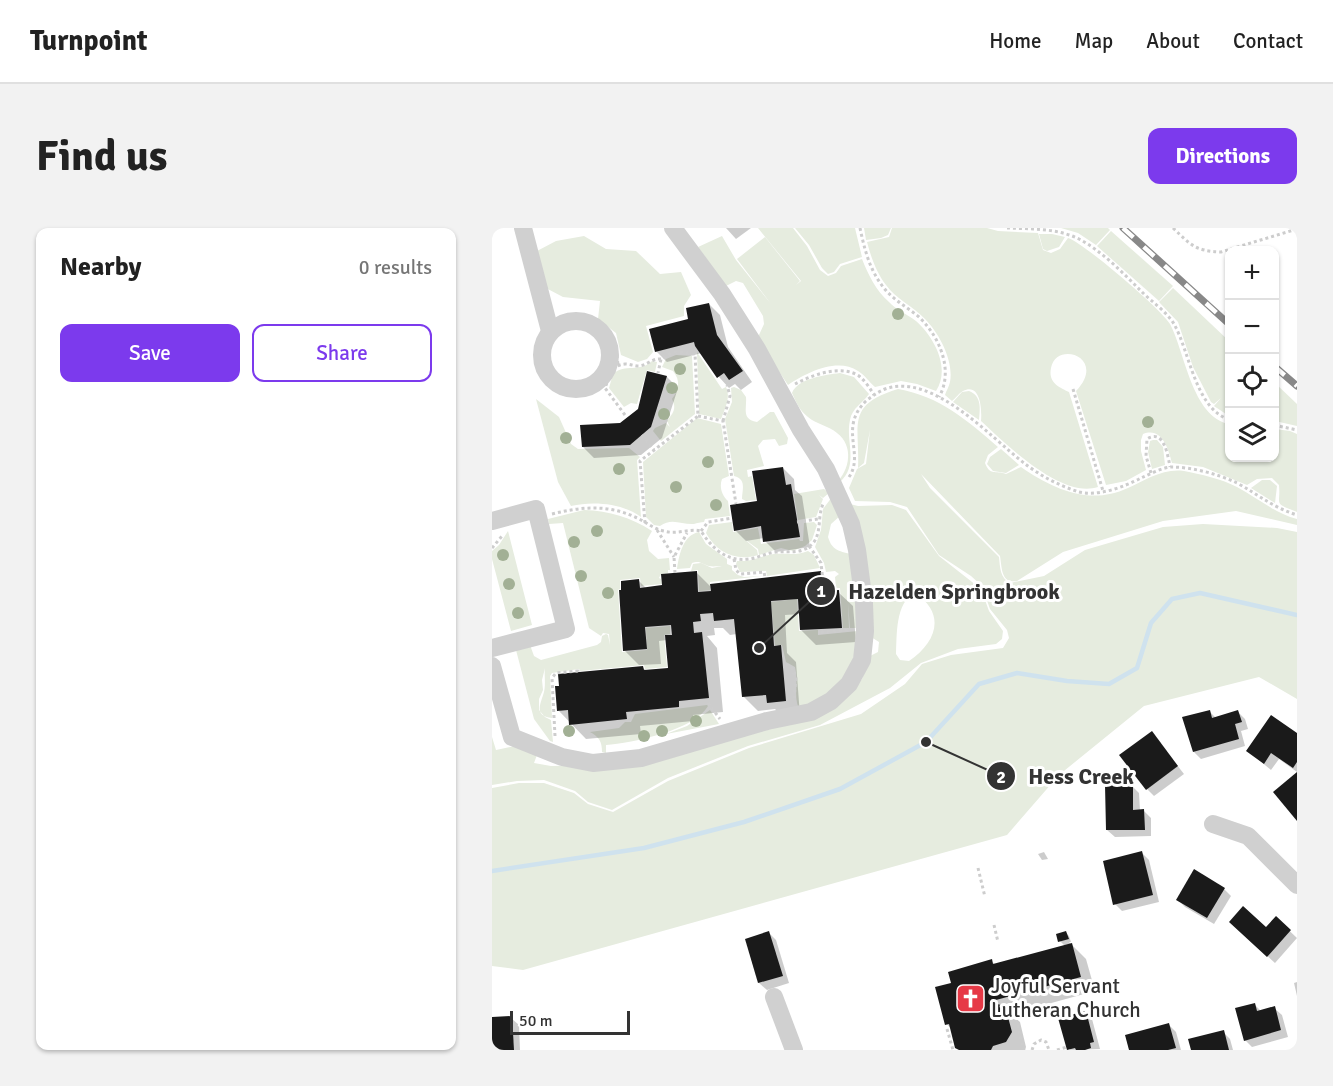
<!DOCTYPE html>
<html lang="en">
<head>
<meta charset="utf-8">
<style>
	:root { --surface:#fff; --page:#f2f2f2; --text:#222; --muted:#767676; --line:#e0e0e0; --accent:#7c3aed }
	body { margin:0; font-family:Signika,sans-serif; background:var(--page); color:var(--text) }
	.controls { position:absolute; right:18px; top:18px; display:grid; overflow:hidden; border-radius:12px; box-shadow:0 2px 4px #0004 }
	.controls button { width:54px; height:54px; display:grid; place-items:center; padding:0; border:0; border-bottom:2px solid var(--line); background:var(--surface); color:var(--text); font:30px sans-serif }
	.scale { position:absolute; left:18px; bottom:15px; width:120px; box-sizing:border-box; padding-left:6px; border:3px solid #333; border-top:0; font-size:16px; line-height:21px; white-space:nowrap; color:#333; -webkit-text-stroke:4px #fff; paint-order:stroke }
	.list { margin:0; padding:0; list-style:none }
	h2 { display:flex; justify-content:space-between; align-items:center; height:78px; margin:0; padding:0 24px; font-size:26px }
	h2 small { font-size:20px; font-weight:400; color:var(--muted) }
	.actions { display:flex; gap:12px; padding:18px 24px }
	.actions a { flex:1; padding:14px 0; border:2px solid var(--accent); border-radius:12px; text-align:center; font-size:21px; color:var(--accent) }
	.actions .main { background:var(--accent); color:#fff }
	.icon { flex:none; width:33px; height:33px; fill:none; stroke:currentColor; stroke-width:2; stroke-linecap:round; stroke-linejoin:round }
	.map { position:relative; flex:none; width:805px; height:822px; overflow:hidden; border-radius:12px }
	header { display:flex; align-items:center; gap:36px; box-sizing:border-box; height:84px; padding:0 30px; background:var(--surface); border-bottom:2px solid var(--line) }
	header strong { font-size:28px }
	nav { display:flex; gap:33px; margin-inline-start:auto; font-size:21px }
	.intro { display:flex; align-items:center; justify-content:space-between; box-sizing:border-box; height:144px; padding:0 36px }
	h1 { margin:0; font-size:42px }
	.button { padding:15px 27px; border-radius:12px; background:var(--accent); color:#fff; font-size:21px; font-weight:700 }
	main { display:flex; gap:36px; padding:0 36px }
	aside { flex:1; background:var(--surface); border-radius:12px; box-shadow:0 2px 4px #0004 }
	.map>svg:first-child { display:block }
	.green { fill:#e6ecdf; fill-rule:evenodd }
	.shadow { fill:#0003 }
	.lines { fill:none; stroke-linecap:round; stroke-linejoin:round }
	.stream { stroke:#cfe2ee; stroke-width:4.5 }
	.building { fill:#1a1a1a }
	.path { stroke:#cdcdcd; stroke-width:3; stroke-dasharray:3 3; stroke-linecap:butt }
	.minor { stroke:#d0d0d0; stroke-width:18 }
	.rail-casing { stroke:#888; stroke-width:7 }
	.rail { stroke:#fff; stroke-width:4.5; stroke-dasharray:14; stroke-linecap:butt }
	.tree { fill:#a2b095 }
	.labels { text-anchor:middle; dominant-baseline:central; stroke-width:6; stroke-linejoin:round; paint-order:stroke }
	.poi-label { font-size:21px; fill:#333; stroke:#fff; text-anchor:start }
	.leader { fill:none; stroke:#333; stroke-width:2 }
	.callout-dot { fill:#333; stroke:#fff; stroke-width:2 }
	.mark-label { font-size:18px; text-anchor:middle; font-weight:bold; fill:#fff }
	.callout-label { font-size:22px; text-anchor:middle; font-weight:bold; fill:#333; stroke:#fff; stroke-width:6; stroke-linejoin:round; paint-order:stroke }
</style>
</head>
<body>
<header>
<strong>Turnpoint</strong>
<nav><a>Home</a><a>Map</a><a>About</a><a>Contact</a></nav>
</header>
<div class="intro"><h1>Find us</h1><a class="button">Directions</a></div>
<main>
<aside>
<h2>Nearby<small>0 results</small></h2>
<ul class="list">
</ul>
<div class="actions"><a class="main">Save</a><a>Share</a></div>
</aside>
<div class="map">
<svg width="805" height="822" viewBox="0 0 805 822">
	<rect width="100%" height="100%" fill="#fff"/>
	<g class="green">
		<path d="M 266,0 L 301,0 L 315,18 L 328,42 L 336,48 L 344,45 L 349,38 L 370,31 C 376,46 384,63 397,74 C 404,82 415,86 424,93 C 442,109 459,140 444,163 L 425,156 L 409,153 L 383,159 C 377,154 373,147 366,143 C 345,129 314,145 296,157 L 268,115 L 267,107 L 272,96 L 271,88 L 251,55 L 244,53 L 234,58 L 206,19 L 230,8 L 244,32 L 279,76 L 245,31 L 273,9 L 308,53 L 304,57 L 309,53 Z"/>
		<polygon points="303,0 363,0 370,29 348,36 342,44 336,46 330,40 317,17"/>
		<polygon points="372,0 399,0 396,7 389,10 374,12"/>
		<path d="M 400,0 L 495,0 L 506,3 L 546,5 L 551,22 L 559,25 L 568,21 L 576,10 C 592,15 669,81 678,96 C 693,124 700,189 737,196 L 738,230 L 782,230 L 783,201 L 798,203 L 805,206 L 805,284 C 780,274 789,278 787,257 L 780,250 L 765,251 L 755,257 L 711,239 L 680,235 C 676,220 670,199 651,206 L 649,212 L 649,223 L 654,242 L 634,253 L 614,257 L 584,163 C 616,129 564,112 559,140 C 556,155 567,159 577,164 L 606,259 C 569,271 514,216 489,193 C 490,183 489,154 471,163 C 467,165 464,170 460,173 L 453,167 C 454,163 457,159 458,154 C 462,133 447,105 433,91 C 421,78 404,71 394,57 C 384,44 379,29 375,14 L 397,9 Z"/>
		<polygon points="569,0 616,0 618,2 604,17 586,5"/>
		<polygon points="619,3 681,58 667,73 605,18"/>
		<polygon points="547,6 560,6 573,9 567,19 555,23 551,21"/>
		<polygon points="92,8 114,21 144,23 168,46 189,44 199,67 192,78 192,88 154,98 161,124 155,131 146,134 129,127 124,105 106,91 108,73 71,69 52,59 45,23 64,13"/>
		<polygon points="681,60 737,113 737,188 722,178 729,170 722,176 719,174 701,139 686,94 667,74"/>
		<path d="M 205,124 L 230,161 L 234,159 C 239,170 233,180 229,191 L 207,186 Z"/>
		<path d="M 184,127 L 200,128 L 203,186 L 169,213 L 161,203 L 163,200 L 174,195 L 178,199 L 175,193 C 181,185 185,181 180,171 C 187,162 189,153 181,143 L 170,139 L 174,131 Z"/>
		<path d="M 160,133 L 165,134 L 163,144 L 155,142 L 145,176 L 139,175 L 132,179 L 117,160 L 121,146 C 133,135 148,145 160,133 Z"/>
		<path d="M 348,145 L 362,149 L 377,166 C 371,175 360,180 358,192 C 353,214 368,237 347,255 L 344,255 C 358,242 362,218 345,205 C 337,198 324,196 316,189 C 308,183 304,174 300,165 C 306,150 334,147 348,145 Z"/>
		<polygon points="783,155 805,176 805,198 783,193"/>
		<path d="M 242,159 L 249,162 L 254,169 C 255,181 249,191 265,194 L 278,184 L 282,184 L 296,210 L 295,216 L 287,218 L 283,211 L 271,212 L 266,218 L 272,238 L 255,242 L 256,249 L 260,248 L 264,272 L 254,273 L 250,271 C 250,262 255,251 242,248 L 233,191 L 240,174 L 239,160 Z"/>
		<path d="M 406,161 C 447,168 475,192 506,219 L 496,227 L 493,235 C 498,248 503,242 514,246 L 529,239 C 561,261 597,278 636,260 C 654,252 671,240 692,243 C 708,246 730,251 745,259 C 766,270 782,285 805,291 L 805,297 L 744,283 L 671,293 L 571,324 L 525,353 C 509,356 510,340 508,328 L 429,246 L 438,260 L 507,329 C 508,339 508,350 518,355 L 552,348 L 593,322 L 671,299 L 711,296 L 785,300 L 805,304 L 805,471 L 767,449 L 652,478 L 567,547 L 515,607 L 31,742 L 0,738 L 0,560 L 27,555 L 52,555 L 82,565 L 96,576 L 121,584 L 176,553 L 257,520 L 369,486 L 413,456 L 430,436 L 459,427 L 511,420 L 517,410 L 515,402 L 498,381 L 490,358 L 479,348 L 447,327 L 415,279 L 398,274 L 363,273 L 357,260 L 365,241 L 374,236 L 378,202 L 372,235 L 366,240 C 368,197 353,177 406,161 Z"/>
		<path d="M 477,163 C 490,168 488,181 487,192 L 461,174 L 470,164 Z"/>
		<path d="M 44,171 L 67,189 L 79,216 L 86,221 L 137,220 L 148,229 L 145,232 L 149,289 C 130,275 101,273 79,278 L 66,254 Z"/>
		<path d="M 205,190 L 229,196 L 237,248 L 230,251 C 227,259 230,268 236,273 L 238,288 L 213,291 L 212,294 C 209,294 205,295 202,296 C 190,297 180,289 168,298 L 162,297 L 154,289 L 151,234 Z"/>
		<polygon points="661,212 665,212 671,219 673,237 660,241 656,224 658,213"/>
		<polygon points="509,221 527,237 514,245 501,243 495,236 498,229"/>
		<polygon points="770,252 778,252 785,258 783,275 759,260"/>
		<polygon points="332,261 337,265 331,270 327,267 331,271 324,289 306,292 302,266"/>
		<path d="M 340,269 L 349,287 L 339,296 L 336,309 C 340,322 346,323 359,326 L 366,400 L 358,400 L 356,375 L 357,400 L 351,400 L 348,360 L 344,360 L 343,349 L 347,346 L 343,343 L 334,344 L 332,335 L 323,319 L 329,302 L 331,281 Z"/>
		<path d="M 358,276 L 366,278 L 400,277 L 414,282 L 447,328 L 489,361 L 497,383 L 511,403 L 510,411 L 504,416 L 466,421 L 429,435 L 398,460 L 328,497 L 256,518 L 176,550 L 120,582 L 96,574 L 83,563 L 52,552 L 25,553 L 0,557 L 0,509 L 4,522 L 23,518 L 45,527 L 42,535 L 59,538 L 139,537 L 357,467 L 370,451 L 378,428 L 386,424 L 387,414 L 379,409 ZM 423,365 C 455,386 444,415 417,433 L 408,432 L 404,426 C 405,408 403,374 423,365 Z"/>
		<path d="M 92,282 C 118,283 138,289 160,303 L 155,312 L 157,323 L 166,331 L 177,330 L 178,342 L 176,342 L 176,345 L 169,346 L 167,350 L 169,351 L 170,356 L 149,358 L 148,350 L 128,352 L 128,361 L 126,362 L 130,424 L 155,422 L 154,400 L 178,398 L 178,406 L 172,407 L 175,439 L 153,441 L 152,437 L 88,443 L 87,441 L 60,445 L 58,448 L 60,490 C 41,488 49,475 52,464 C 54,456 52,447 53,440 L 50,452 L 51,462 L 47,471 L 47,482 L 53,489 L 59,492 L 61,514 L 58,513 L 42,491 L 24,422 L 38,417 L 42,428 L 49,432 L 105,417 L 109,414 L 110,408 L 114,406 L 116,407 L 118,417 L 117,406 L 111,405 L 109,408 L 97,400 L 71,295 L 57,296 L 56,291 Z"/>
		<path d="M 240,294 L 241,304 L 266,300 L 269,316 L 307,311 L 308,313 L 311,313 L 312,295 L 322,294 L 325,297 L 320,312 L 313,318 L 301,323 L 289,320 L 267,327 L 266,321 L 251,310 L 265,322 L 266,327 C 244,334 224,324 214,305 L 217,297 Z"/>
		<polygon points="16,303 40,397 19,403 0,331 0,323 7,317"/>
		<path d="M 207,304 L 214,316 L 235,331 L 235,336 L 240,338 L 240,342 L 246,347 L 252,349 L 270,348 L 218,354 L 218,362 L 207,363 L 206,342 L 199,343 L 201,336 L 209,335 L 220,340 L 230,338 C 226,338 221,339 217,338 C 210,336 208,332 200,335 L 198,340 L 185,341 C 187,327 191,307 207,304 Z"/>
		<path d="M 316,323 L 322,327 L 328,340 L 275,348 L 274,343 L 248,344 L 244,336 L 245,333 C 261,334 268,328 282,326 C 294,325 304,328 316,323 Z"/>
		<path d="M 305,371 L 307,403 L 326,402 L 326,407 L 366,403 L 367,410 L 357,446 L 334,468 L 307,481 C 301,467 307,454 303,439 L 294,434 L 290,417 L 283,417 L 279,374 Z"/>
		<path d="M 215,477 L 216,478 C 203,502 140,515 114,517 L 114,525 L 110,524 C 110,513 107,509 98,504 L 127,500 L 133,494 L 139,494 L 143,486 Z"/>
		<polygon points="218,482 227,496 174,506 195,498"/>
	</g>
	<g class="shadow">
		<polygon points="234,0 259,0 244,11"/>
		<polygon points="217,76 228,87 236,119 260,154 249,162 243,156 237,160 227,149 210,125 175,134 164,123"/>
		<polygon points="156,145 175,149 186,160 170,210 149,227 102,230 91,219 129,196 147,182"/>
		<polygon points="291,240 302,251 303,262 310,268 318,319 284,324 273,313 272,310 254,313 243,302 267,274"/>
		<polygon points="329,344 343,359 344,364 346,364 361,378 364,414 324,417 309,402 308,386 293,387 295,425 304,434 308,488 291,489 283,481 266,483 251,468 245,406 238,407 231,400 222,400 223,407 215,408 225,420 231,484 201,487 201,493 148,498 149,506 94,511 67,483 151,440 155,443 177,441 175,412 167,413 169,436 147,437 132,422 147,353 154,360 172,359 205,345 220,360"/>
		<polygon points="717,483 724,490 746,484 753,491 756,501 749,503 753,518 709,531 702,524"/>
		<polygon points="660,505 692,546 662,568 655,561"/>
		<polygon points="805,507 805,544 787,531 779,542 756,523"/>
		<polygon points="640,558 647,565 648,583 652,583 659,590 659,608 623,609 615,602"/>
		<polygon points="552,624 556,631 550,632 546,626"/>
		<polygon points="650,625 657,632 667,674 630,683 623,676"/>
		<polygon points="732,661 739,668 722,696 693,679 686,672"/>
		<polygon points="784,690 805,710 783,735 746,701 774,701"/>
		<polygon points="277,705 284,712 297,755 275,762 267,755 254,712"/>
		<polygon points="574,705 577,708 579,714 577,714 594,731 603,763 519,786 528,794 534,819 533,822 467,822 460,802 455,796 460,756 499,733 504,737 573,718 568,713"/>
		<polygon points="805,754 805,768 802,755"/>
		<polygon points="762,776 769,783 782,780 790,787 796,809 760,819 753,812"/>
		<polygon points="593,784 600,791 608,821 578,822"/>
		<polygon points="19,790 27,797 28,822 0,822 0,791"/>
		<polygon points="677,797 684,804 689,822 638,822"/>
		<polygon points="731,804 738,811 741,822 701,822"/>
	</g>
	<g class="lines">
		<polyline class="stream" points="0,643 152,620 252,594 348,561 434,514 487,456 525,445 575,453 617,456 645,440 659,395 680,371 708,365 805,387"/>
	</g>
	<g class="building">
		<polygon points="217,75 225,107 251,143 237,152 232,145 225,150 203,118 202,114 163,124 157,101 196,91 194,80"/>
		<polygon points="155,143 175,148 159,199 138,217 90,219 88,197 128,195 146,181"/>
		<polygon points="291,239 294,257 299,256 308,309 271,314 269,298 242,303 238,277 265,273 260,243"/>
		<polygon points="205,343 206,364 219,363 218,356 329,343 330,363 347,362 350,400 308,402 306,371 279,373 282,418 289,417 294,473 275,475 274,467 250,469 242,391 222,393 221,385 208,386 209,393 201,394 202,405 210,404 217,470 187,473 187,479 134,484 135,491 77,497 76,482 65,483 63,458 67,458 66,446 151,438 152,442 176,440 173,407 180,407 179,397 153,399 155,421 131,423 127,362 129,362 129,353 147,351 148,360 170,357 169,346"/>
		<polygon points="718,482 720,490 746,482 750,494 743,496 747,511 701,524 690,489"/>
		<polygon points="779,487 805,505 805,534 801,540 779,525 772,536 754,523"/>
		<polygon points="660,503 686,538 654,562 627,527"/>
		<polygon points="805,544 805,593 781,564"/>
		<polygon points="613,557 641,557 641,582 652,581 653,602 614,602"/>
		<polygon points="650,623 661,667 621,677 611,633"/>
		<polygon points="702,641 733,660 715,690 684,672"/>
		<polygon points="751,678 774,699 784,688 799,702 775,729 737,694"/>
		<polygon points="277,703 291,748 266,755 253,711"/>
		<polygon points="574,703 577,711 566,714 564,706"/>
		<polygon points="580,715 589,749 504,772 505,776 513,778 520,804 514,814 501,818 499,822 467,822 463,820 457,796 453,797 443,759 459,755 456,744 500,731 501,736"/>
		<polygon points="763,775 765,783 783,778 789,802 752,813 743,780"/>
		<polygon points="594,783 602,814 598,815 599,820 593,822 584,822 583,820 575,822 566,790"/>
		<polygon points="20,788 22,822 0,822 0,789"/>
		<polygon points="677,795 684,820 676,822 637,822 633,807"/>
		<polygon points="732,802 737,822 699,822 696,811"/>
	</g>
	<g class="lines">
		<g class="path">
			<path d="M 368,0 C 372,19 377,40 389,56 C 399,71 414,78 427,89 C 448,109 462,143 447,169"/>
			<path d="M 515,0 C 539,1 565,0 587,11 C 610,23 631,45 650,64 C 660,74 675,84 682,96 C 698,124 703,181 738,192"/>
			<path d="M 681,0 C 699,17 703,23 729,24 L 805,1"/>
			<polyline points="117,105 124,118 126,137"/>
			<path d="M 303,156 C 320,147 349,136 367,148 C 373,153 378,160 382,167"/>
			<polyline points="581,161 611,263"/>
			<path d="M 133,187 L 113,160 C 117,150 118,137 133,136 C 138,136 142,138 147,138 C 156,137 160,130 169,131"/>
			<polyline points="206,188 231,193 244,276"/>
			<polyline points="231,193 238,168 235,157"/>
			<polyline points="782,197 805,202"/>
			<polyline points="150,207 162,222"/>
			<path d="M 659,245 L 654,228 L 655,211 C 672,200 676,228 678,239"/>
			<path d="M 357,249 C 373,226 346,200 374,173 C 380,168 386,164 393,161 C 441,144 498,209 532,235 C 547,247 566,257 584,263 C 603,270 632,259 649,250 C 658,246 669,240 679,239 C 700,239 726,246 745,255 C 767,267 780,279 805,287"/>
			<path d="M 60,286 C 88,279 115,276 143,289 C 153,293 161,301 172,303 C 185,307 197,300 209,303 C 220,320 234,334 257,331 C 266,330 274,325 284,324 C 298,323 311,327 322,314 C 330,302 325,287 332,274"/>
			<polyline points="305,294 326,291"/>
			<polyline points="153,295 148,233 206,188 203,126 186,124 179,125 169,131 166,145"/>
			<polyline points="165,302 182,329"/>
			<polyline points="209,303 216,294 240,290"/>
			<polyline points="317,318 329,335 332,363"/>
			<polyline points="0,320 10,308"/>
			<polyline points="242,331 244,342 248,346 272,344 273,349"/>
			<polyline points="183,345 182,329 195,305"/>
			<polyline points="329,404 356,402"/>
			<polyline points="294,437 299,438 304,450 302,470"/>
			<polyline points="216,475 228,491"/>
			<polyline points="63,508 60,450 64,445 86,443 86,445"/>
			<polyline points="486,640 493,669"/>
			<polyline points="502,697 506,714"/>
			<polyline points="518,768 532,822"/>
			<polyline points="520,776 550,768 570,789"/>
			<polyline points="455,801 461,822"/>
			<polyline points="540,822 542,816 549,812 554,814 557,822"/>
			<polyline points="565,822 575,819"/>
		</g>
		<g class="minor">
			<polyline points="31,0 58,103"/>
			<circle cx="84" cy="127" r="34"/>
			<polyline points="0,293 44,281 74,401 0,420"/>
			<polyline points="0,438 20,509 70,529 101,535 149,530 275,493 319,484 339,473 357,456 370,432 373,403 372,375 365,322 359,296 334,241 309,202 265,121 230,66 181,0"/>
			<polyline points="721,596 756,608 805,657"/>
			<polyline points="282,769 302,822"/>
		</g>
		<defs>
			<g id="rail">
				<polyline points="631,0 738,97"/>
				<polyline points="782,138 805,158"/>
			</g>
		</defs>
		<use href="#rail" class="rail-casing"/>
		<use href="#rail" class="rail"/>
	</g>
	<g class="tree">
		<circle cx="406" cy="86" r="6"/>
		<circle cx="188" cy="141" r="6"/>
		<circle cx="180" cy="160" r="6"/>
		<circle cx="172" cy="186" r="6"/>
		<circle cx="656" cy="194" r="6"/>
		<circle cx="74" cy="210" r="6"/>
		<circle cx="216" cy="234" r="6"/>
		<circle cx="127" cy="241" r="6"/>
		<circle cx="184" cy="259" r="6"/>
		<circle cx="224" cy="277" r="6"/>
		<circle cx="105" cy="303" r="6"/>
		<circle cx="82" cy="314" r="6"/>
		<circle cx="11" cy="327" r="6"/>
		<circle cx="89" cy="348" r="6"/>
		<circle cx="17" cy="356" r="6"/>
		<circle cx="116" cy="365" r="6"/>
		<circle cx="26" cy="385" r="6"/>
		<circle cx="204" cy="493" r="6"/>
		<circle cx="77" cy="503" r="6"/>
		<circle cx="170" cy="503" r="6"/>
		<circle cx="152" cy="508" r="6"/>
	</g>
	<defs>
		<symbol id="church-square" viewBox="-11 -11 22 22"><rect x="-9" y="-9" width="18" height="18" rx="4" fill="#e63946" stroke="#fff"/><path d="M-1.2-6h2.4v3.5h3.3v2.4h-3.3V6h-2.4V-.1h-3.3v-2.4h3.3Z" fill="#fff"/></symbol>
	</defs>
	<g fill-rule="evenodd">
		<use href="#church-square" x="462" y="754" width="33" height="33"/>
	</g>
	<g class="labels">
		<g class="poi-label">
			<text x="499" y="758">Joyful Servant<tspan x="499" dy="24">Lutheran Church</tspan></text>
		</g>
	</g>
	<path class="leader" d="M267 420L329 363M434 514L509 548"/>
	<g class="callout-dot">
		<circle cx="267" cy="420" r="6"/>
		<circle cx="434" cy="514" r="6"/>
		<circle cx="329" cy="363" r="15"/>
		<circle cx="509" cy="548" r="15"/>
	</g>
	<g class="mark-label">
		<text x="329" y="369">1</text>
		<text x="509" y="555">2</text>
	</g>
	<g class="callout-label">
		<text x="462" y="371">Hazelden Springbrook</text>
		<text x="589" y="556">Hess Creek</text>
	</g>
</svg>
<div class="controls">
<button>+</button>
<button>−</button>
<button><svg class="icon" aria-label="locate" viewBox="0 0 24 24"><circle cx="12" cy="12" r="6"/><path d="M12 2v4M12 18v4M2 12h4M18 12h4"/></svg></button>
<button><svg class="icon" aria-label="layers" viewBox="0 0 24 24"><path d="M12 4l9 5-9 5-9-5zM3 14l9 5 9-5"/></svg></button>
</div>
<div class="scale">50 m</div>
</div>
</main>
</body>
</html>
